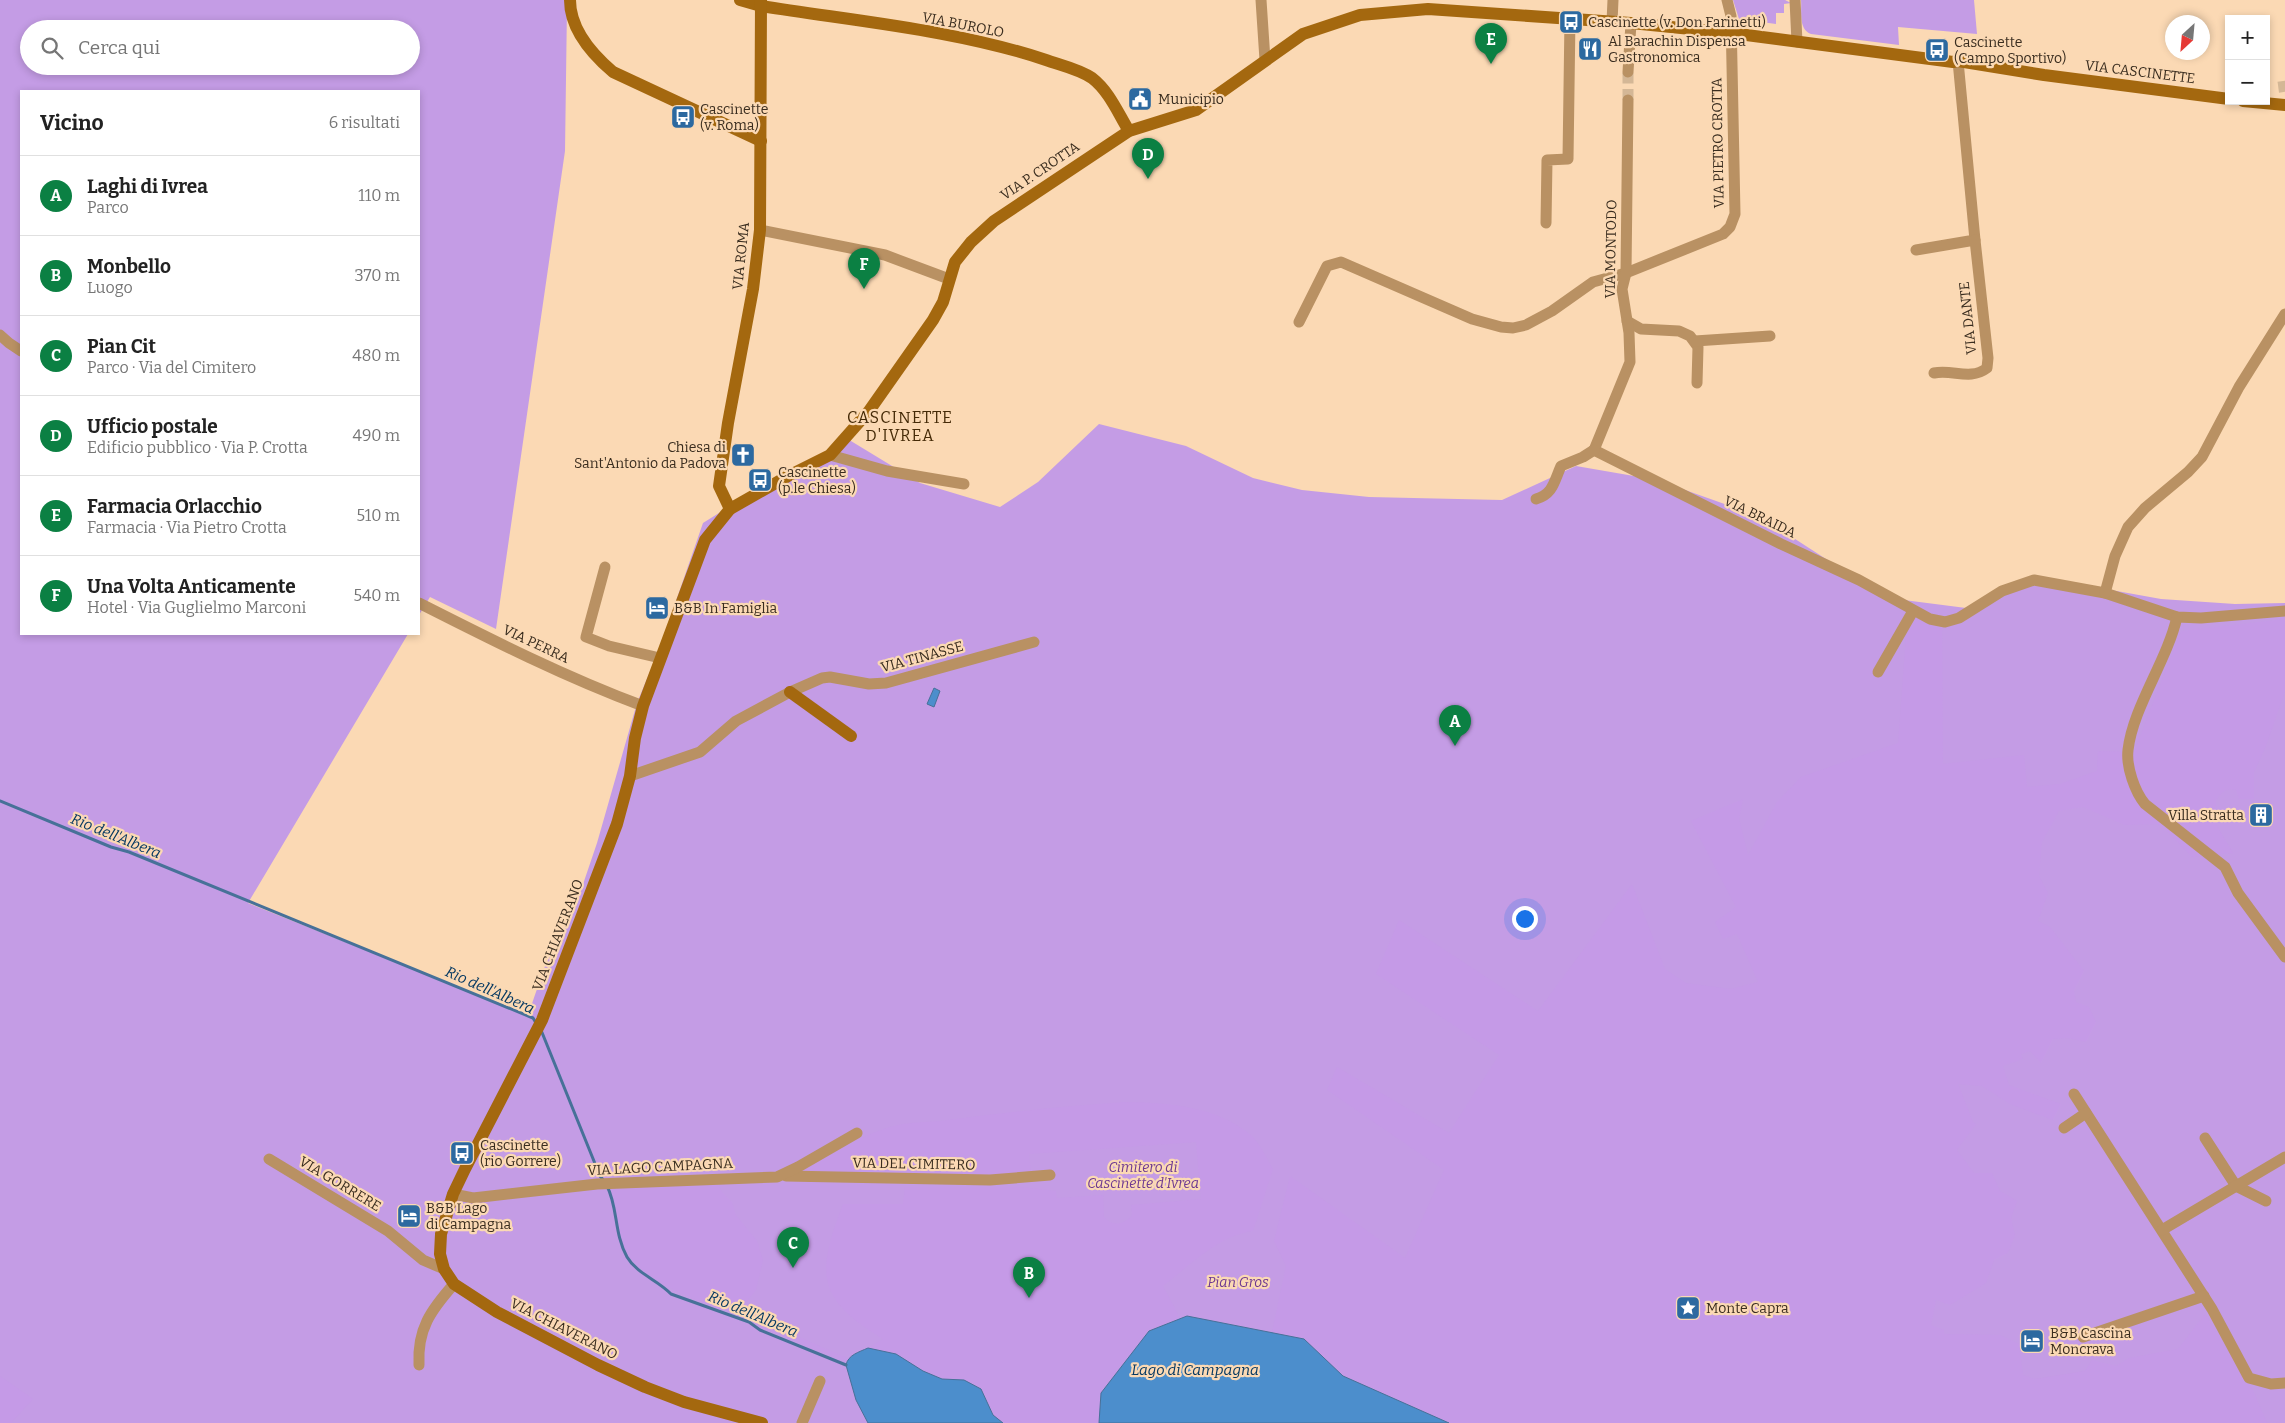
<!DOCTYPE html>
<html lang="it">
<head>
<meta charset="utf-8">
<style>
	:root { --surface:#fff; --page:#f6f6f6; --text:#222; --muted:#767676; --line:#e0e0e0; --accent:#0b8043 }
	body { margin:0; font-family:Bitter,serif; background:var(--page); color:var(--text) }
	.controls { position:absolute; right:15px; top:15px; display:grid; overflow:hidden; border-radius:0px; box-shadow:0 2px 8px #0003 }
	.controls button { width:45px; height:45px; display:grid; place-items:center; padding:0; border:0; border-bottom:1px solid var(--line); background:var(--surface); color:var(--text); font:25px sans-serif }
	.compass { position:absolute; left:2165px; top:15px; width:45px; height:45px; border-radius:50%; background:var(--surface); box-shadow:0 2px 8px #0003; rotate:206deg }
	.you { position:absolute; left:1524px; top:918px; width:18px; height:18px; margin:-12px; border:4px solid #fff; border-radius:50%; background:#1a73e8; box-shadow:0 0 0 8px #1a73e833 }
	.badge { display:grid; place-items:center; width:32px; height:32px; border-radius:50%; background:var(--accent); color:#fff; font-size:16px; font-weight:700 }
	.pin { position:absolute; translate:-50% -41px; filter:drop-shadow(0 1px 2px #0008) }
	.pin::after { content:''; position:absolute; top:26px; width:18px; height:15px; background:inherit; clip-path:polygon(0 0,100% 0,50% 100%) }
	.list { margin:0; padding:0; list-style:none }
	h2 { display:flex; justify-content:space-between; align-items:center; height:65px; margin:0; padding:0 20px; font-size:21px }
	h2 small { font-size:16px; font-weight:400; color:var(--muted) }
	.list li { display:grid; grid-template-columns:32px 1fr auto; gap:15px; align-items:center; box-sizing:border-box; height:80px; padding:0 20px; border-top:1px solid var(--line) }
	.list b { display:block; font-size:19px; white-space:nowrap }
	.list p { margin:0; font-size:16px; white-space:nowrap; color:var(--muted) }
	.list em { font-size:16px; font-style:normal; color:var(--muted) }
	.icon { flex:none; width:28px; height:28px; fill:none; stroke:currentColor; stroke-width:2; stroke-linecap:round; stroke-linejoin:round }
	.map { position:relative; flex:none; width:2285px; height:1423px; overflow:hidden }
	.search { position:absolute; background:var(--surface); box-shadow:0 2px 8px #0003; left:20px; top:20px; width:400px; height:55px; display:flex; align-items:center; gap:12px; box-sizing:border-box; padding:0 18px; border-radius:28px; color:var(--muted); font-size:19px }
	.panel { position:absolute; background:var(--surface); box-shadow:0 2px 8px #0003; left:20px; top:90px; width:400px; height:545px; border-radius:0px }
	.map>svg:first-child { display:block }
	.green { fill:#c49ce5; fill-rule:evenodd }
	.forest { fill:#c59ae7 }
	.water { fill:#4c8ecc; stroke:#477198 }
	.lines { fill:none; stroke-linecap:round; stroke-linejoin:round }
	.stream { stroke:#477198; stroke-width:3 }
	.street-tunnel { stroke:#d4b796; stroke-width:11; stroke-dasharray:11 5.5; stroke-linecap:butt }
	.street { stroke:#b99163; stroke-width:11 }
	.secondary { stroke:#a4680f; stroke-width:12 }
	.labels { text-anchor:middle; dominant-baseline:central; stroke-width:4.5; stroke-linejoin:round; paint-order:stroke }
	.poi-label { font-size:14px; fill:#3a2d1f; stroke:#fbd9b4; text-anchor:start }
	.street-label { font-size:14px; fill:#3a2d1f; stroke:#fbd9b4 }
	.park-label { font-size:14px; font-style:italic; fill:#6d3891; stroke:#fbd9b4 }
	.water-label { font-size:15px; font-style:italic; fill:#063962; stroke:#fbd9b4 }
	.quarter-label { font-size:16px; letter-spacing:1px; fill:#452a07; stroke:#fbd9b4 }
</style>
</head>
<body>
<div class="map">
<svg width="2285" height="1423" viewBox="0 0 2285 1423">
	<rect width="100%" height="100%" fill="#fbd9b4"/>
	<g class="green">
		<path d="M 0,0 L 570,0 L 567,6 L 565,151 L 496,629 L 430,597 L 419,615 L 419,91 L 21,91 L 21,634 L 408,634 L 248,903 L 528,1015 L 545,966 L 578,899 L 597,843 L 637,703 L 660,647 L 703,523 L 770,481 L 829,454 L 846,438 L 920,483 L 1000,507 L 1038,482 L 1099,424 L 1186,446 L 1253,478 L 1302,490 L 1369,497 L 1502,500 L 1576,466 L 1657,480 L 1733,507 L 1792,537 L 1843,570 L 1896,599 L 1966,608 L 2030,580 L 2078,584 L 2161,599 L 2235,604 L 2285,603 L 2285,1423 L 0,1423 ZM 29,29 L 411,29 L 411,66 L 29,66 Z"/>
		<polygon points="1733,0 1785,0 1791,3 1784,4 1784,13 1776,13 1776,24 1739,19"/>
		<path d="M 1801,0 L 1974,0 L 1977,34 L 1898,27 L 1899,45 L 1811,34 C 1798,29 1802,11 1801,0 Z"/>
	</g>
	<g class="forest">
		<path d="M 1915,618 L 1942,629 L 1943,764 L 2024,755 L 2027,787 L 2060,784 L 2097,771 L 2098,751 L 2134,752 L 2181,631 L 2285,619 L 2285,691 L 2266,746 L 2254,772 L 2254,799 L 2239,799 L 2236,790 C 2225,788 2222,792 2216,800 L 2216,824 L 2233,853 L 2192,857 L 2164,828 L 2157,824 L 2125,825 L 2083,807 L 2059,811 L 2042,842 L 2039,876 L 2048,893 L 2038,921 L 2050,927 L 2084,971 L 2074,991 L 2076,1002 L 2089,1007 L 2096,1022 L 2086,1042 L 2068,1038 L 2053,1039 L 2041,1063 L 2030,1051 L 2021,1054 L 2023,1059 L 2003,1066 L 2009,1085 L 2061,1104 L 2053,1120 L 2010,1104 L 1982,1086 L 1958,1084 L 1973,1122 L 1976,1124 L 1957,1150 L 1974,1173 L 1992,1173 L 2000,1191 L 2017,1201 L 2011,1218 L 2015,1235 L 2008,1253 L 1994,1260 L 1986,1283 L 1950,1305 L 1936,1300 L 1931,1325 L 1944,1330 L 1944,1334 L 2000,1335 L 2019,1344 L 2023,1375 L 2035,1379 L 2085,1371 L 2092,1360 L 2116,1366 L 2129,1358 L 2178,1349 L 2205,1314 L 2253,1390 L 2267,1423 L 1449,1423 L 1343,1376 L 1304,1339 L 1272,1332 L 1286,1266 L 1274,1241 L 1290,1176 L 1405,1258 L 1444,1170 L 1327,1090 L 1337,1067 L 1449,1133 L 1499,1055 L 1376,974 L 1399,920 L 1538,1011 L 1632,884 L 1665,969 L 1686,983 L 1731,989 L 1758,982 L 1737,934 L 1723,939 L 1715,922 L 1736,907 L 1691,821 L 1743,799 L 1739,819 L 1748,855 L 1777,802 L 1801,777 L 1898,743 L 1906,635 Z"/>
		<path d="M 1126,1102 C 1169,1103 1217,1106 1252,1136 C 1260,1144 1267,1159 1273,1169 L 1253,1231 C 1219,1235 1189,1266 1163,1286 L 1180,1318 L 1148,1331 L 1099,1423 L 1003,1423 L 993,1415 L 981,1389 L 964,1380 L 942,1379 L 923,1371 L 896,1354 L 868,1348 L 883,1339 C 815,1298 817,1273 843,1204 L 903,1204 L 905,1187 L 1020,1187 L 1056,1191 L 1057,1198 L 1103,1195 L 1104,1217 C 1113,1227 1124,1225 1132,1215 L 1131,1205 L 1201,1199 L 1196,1142 L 1029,1154 L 1031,1173 L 993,1176 L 799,1172 C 828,1156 856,1138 887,1128 C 907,1121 927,1123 948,1120 C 1007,1112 1066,1106 1126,1102 Z"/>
		<path d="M 717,1181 L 722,1192 L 732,1202 L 736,1215 L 757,1241 L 763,1260 L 756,1290 L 741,1308 C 776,1327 812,1343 849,1359 L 846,1362 L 761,1328 L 751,1320 C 715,1307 654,1288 630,1257 C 617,1240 615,1209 611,1188 Z"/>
		<polygon points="0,1376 33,1399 11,1423 0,1423"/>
	</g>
	<g class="water">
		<polygon points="934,688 940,691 934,707 927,704"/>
		<polygon points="1187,1316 1304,1339 1343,1376 1449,1423 1099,1423 1101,1393 1149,1331"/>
		<path d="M 868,1348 L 896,1354 L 923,1371 L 942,1379 L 964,1380 L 981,1389 L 993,1415 L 1003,1423 L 868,1423 L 856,1400 L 846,1365 C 848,1355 859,1352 868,1348 Z"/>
	</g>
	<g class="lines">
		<g class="stream">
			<polyline points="0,801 111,847 129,852 533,1018 536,1023"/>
			<polyline points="541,1030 600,1176 604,1181"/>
			<path d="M 607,1186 C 618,1207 614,1234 627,1257 C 637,1274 658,1280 671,1294 L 749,1322 L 760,1330 L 846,1365"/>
		</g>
		<g class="street-tunnel">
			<polyline points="2283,81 2285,96"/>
			<polyline points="1628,100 1628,72"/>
		</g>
		<g class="street">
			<polyline points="1261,0 1265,60"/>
			<polyline points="1795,0 1797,42"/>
			<polyline points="1612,22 1613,0"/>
			<polyline points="1628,72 1631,23"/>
			<polyline points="1546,223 1547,160 1568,159 1570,18"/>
			<polyline points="760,230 885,255 949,279"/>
			<polyline points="1916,250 1975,240 1958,61"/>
			<polyline points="1627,321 1641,329 1679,331 1690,336 1698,347 1697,383"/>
			<polyline points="1299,322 1327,266 1341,262 1472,319 1501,327 1513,328 1526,325 1552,311 1593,282 1626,273 1723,234 1730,227 1735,214 1731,16 1727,0"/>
			<polyline points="0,335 9,343 21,351"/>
			<polyline points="1695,341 1770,336"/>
			<path d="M 1934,373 C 1953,369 1970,381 1987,368 L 1988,358 L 1975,240"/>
			<polyline points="1594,450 1781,544 1859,580 1930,619 1945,622 1959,618 2002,591 2034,580 2105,593 2177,617 2201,618 2285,611"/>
			<polyline points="1594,450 1630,362 1629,333 1622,289 1626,273 1628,100"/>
			<polyline points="830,455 887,471 964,484"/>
			<path d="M 1536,499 C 1553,494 1554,482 1561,466 L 1583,457 L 1594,450"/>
			<polyline points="605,567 586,637 609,646 660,658"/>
			<polyline points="2105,593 2115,556 2128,527 2145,508 2188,472 2202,457 2239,387 2285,314"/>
			<path d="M 419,603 C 492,640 565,677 643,706"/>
			<path d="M 2177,617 C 2167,661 2133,707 2128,750 C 2126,767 2135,792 2145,804 L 2225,867 L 2238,893 L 2285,957"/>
			<polyline points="1878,672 1913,611"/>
			<polyline points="630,776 700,752 736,721 790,692 822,678 830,677 869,684 886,683 1034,642"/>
			<polyline points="2074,1094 2212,1309 2249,1378 2271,1384 2285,1383"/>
			<polyline points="2064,1128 2086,1113"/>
			<polyline points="2205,1138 2236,1186 2266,1201"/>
			<polyline points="269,1159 388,1231 423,1260 444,1269"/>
			<polyline points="786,1176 990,1180 1050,1175"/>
			<polyline points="453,1194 473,1198 597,1184 777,1177 798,1167 857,1133"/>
			<polyline points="2162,1230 2285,1157"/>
			<polyline points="2083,1337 2204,1296"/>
			<path d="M 419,1365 C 417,1329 431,1310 454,1284"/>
			<polyline points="802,1423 820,1381"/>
		</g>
		<g class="secondary">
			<path d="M 570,0 C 570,29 593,55 613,72 L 761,141"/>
			<path d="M 740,0 L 761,6 C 854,21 957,30 1046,60 C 1060,65 1079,69 1092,78 C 1109,91 1118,113 1129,131"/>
			<polyline points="2243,101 2285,105"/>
			<polyline points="730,509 719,486 728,423 753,289 760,230 761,0"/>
			<polyline points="790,692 851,736"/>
			<polyline points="762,1423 684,1402 645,1387 598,1365 497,1312 454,1284 444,1269 440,1254 441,1234 453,1194 465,1169 542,1020 617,824 630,776 635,738 643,706 705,540 730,509 788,476 830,455 869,411 933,320 943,302 955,262 971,242 994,221 1129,131 1196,110 1303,34 1360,15 1428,9 1631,23 1731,33 1953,62 1958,61 2044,75 2229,99"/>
		</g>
	</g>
	<defs>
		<symbol id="bus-square" viewBox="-11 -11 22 22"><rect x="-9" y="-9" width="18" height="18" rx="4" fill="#2c69a0" stroke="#fbd9b4"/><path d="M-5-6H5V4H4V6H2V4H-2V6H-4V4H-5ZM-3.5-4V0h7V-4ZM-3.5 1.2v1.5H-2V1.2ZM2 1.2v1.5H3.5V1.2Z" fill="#fff"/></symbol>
		<symbol id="restaurant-square" viewBox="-11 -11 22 22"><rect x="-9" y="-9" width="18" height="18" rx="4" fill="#2c69a0" stroke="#fbd9b4"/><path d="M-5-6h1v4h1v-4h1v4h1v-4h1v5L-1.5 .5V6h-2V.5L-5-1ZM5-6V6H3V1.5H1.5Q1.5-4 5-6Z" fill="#fff"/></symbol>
		<symbol id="civic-square" viewBox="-11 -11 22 22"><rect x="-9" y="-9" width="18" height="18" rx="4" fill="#2c69a0" stroke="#fbd9b4"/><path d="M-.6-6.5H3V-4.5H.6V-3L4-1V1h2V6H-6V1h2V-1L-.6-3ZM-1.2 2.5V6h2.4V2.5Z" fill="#fff"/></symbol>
		<symbol id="church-square" viewBox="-11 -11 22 22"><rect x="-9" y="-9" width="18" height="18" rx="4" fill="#2c69a0" stroke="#fbd9b4"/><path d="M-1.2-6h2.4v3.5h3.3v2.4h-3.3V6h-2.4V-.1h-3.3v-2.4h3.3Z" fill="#fff"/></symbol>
		<symbol id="hotel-square" viewBox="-11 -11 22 22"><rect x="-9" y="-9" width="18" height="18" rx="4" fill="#2c69a0" stroke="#fbd9b4"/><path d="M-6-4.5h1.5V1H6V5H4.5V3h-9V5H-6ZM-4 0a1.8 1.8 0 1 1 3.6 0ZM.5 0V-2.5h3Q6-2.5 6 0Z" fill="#fff"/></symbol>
		<symbol id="building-square" viewBox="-11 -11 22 22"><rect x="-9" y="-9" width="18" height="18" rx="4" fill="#2c69a0" stroke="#fbd9b4"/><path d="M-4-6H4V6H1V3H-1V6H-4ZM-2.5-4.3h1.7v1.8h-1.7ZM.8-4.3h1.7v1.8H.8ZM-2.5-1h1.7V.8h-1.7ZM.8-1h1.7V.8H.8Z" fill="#fff"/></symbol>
		<symbol id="sight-square" viewBox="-11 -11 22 22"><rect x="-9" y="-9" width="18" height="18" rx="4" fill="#2c69a0" stroke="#fbd9b4"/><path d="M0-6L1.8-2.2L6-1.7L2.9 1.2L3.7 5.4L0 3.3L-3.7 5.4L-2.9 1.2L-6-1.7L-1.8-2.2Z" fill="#fff"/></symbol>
	</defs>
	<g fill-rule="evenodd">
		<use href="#bus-square" x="1557" y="8" width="28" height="28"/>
		<use href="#restaurant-square" x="1576" y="35" width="28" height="28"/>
		<use href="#bus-square" x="1923" y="36" width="28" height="28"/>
		<use href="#civic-square" x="1126" y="85" width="28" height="28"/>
		<use href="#bus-square" x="669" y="103" width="28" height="28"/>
		<use href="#church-square" x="729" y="441" width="28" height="28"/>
		<use href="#bus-square" x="746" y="466" width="28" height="28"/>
		<use href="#hotel-square" x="643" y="594" width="28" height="28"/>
		<use href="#building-square" x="2247" y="801" width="28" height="28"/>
		<use href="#bus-square" x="448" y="1139" width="28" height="28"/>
		<use href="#hotel-square" x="395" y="1202" width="28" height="28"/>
		<use href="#sight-square" x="1674" y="1294" width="28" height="28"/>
		<use href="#hotel-square" x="2018" y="1327" width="28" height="28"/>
	</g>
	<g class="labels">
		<g class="poi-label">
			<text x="1588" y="22">Cascinette (v. Don Farinetti)</text>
			<text x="1608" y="41">Al Barachin Dispensa<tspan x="1608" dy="16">Gastronomica</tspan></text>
			<text x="1954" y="42">Cascinette<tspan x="1954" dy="16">(Campo Sportivo)</tspan></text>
			<text x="1158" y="99">Municipio</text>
			<text x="700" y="109">Cascinette<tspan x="700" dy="16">(v. Roma)</tspan></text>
			<text x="726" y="447" text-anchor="end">Chiesa di<tspan x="726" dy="16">Sant'Antonio da Padova</tspan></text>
			<text x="778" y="472">Cascinette<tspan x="778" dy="16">(p.le Chiesa)</tspan></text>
			<text x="674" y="608">B&amp;B In Famiglia</text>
			<text x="2244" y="815" text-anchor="end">Villa Stratta</text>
			<text x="480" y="1145">Cascinette<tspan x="480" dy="16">(rio Gorrere)</tspan></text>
			<text x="426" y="1208">B&amp;B Lago<tspan x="426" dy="16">di Campagna</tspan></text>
			<text x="1706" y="1308">Monte Capra</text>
			<text x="2050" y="1333">B&amp;B Cascina<tspan x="2050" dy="16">Moncrava</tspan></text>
		</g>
		<g class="street-label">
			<text transform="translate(963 25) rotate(11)">VIA BUROLO</text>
			<text transform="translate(2140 72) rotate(7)">VIA CASCINETTE</text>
			<text transform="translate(1718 143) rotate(-91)">VIA PIETRO CROTTA</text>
			<text transform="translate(1040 171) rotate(-34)">VIA P. CROTTA</text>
			<text transform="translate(1611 249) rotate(-89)">VIA MONTODO</text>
			<text transform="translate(741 256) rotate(-84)">VIA ROMA</text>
			<text transform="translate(1968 318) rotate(-96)">VIA DANTE</text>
			<text transform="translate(1760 517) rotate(26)">VIA BRAIDA</text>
			<text transform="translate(536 644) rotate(25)">VIA PERRA</text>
			<text transform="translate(922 657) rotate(-15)">VIA TINASSE</text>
			<text transform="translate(558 935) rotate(-69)">VIA CHIAVERANO</text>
			<text transform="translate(914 1164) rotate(1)">VIA DEL CIMITERO</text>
			<text transform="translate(660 1167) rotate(-3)">VIA LAGO CAMPAGNA</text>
			<text transform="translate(340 1184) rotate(31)">VIA GORRERE</text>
			<text transform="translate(564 1329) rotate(27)">VIA CHIAVERANO</text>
		</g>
		<g class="park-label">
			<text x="1143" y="1167">Cimitero di<tspan x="1143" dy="16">Cascinette d'Ivrea</tspan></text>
			<text x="1238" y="1282">Pian Gros</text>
		</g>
		<g class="water-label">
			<text transform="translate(116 836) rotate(22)">Rio dell'Albera</text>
			<text transform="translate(490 990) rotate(24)">Rio dell'Albera</text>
			<text transform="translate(753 1314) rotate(23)">Rio dell'Albera</text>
			<text x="1195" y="1370">Lago di Campagna</text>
		</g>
		<g class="quarter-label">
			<text x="900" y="417">CASCINETTE<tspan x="900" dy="18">D'IVREA</tspan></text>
		</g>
	</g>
</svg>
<div class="controls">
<button>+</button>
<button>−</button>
</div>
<svg class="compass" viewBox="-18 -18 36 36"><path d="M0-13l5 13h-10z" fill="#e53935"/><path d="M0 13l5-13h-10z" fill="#767676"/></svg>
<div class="you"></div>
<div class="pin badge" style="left:1455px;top:746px">A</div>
<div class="pin badge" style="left:1029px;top:1298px">B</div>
<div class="pin badge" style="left:793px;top:1268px">C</div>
<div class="pin badge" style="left:1148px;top:179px">D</div>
<div class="pin badge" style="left:1491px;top:64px">E</div>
<div class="pin badge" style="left:864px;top:289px">F</div>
<div class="search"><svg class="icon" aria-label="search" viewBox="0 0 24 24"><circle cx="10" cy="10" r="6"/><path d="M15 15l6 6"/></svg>Cerca qui</div>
<section class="panel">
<h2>Vicino<small>6 risultati</small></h2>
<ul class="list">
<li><span class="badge">A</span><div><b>Laghi di Ivrea</b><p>Parco</p></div><em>110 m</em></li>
<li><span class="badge">B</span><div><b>Monbello</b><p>Luogo</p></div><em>370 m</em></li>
<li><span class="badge">C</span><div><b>Pian Cit</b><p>Parco · Via del Cimitero</p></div><em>480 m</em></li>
<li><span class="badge">D</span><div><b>Ufficio postale</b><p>Edificio pubblico · Via P. Crotta</p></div><em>490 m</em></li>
<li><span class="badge">E</span><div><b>Farmacia Orlacchio</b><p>Farmacia · Via Pietro Crotta</p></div><em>510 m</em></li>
<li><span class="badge">F</span><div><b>Una Volta Anticamente</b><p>Hotel · Via Guglielmo Marconi</p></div><em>540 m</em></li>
</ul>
</section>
</div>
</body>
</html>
